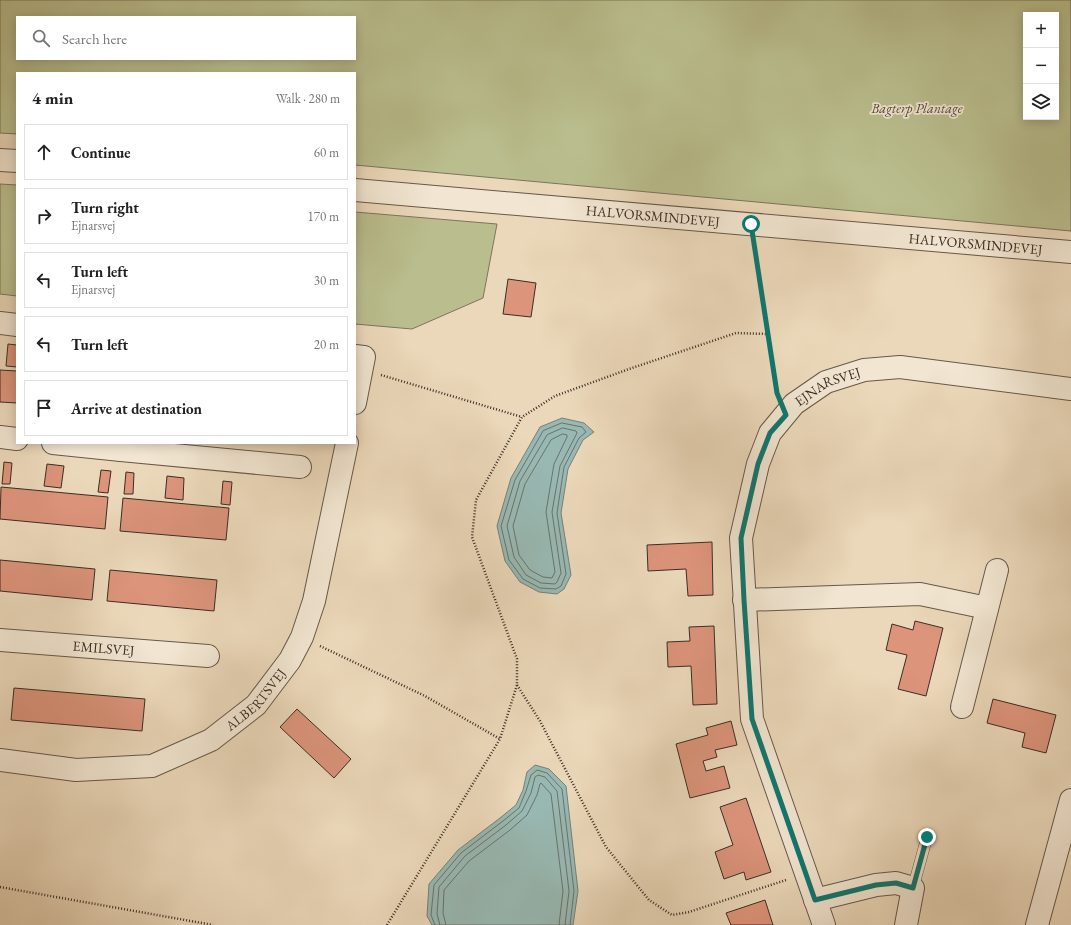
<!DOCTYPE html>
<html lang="en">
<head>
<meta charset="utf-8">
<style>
	:root { --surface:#fff; --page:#f6f6f6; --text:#222; --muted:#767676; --line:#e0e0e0 }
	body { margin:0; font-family:"EB Garamond",serif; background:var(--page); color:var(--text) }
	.controls { position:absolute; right:12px; top:12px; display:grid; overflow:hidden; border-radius:0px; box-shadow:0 2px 10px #0003 }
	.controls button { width:36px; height:36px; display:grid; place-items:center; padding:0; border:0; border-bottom:1px solid var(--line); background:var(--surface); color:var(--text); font:20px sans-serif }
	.stop { position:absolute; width:12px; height:12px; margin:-9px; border:3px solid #0f766e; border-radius:50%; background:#fff }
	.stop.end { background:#0f766e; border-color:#fff; box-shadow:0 1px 4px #0008 }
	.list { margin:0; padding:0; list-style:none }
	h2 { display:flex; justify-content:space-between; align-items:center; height:52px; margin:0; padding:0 16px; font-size:17px }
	h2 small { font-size:13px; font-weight:400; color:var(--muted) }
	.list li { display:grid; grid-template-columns:26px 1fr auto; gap:12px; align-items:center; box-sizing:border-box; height:56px; margin:0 8px 8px; padding:0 8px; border:1px solid var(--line); border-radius:0px }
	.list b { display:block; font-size:15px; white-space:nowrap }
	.list p { margin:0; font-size:13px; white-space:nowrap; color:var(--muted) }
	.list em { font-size:13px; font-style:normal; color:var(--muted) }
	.icon { flex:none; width:22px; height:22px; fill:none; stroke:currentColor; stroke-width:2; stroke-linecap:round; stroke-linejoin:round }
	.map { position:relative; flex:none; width:1071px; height:925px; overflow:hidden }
	.search { position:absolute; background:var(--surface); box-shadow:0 2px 10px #0003; left:16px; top:16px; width:340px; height:44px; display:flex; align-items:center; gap:10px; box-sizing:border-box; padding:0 14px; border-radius:0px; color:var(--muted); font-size:15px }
	.panel { position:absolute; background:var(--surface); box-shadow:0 2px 10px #0003; left:16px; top:72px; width:340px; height:372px; border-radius:0px }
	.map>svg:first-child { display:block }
	.green { fill:#babe8e; stroke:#7a765a; fill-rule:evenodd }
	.water { fill:#98b9b3; stroke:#73817a }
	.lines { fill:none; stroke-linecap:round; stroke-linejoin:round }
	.shore { stroke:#6a736c; stroke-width:1 }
	.building { fill:#dc947b; stroke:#3b2d25 }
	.service-casing { stroke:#67584a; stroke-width:12 }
	.minor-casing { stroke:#67584a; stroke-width:24 }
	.tertiary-casing { stroke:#67584a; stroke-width:24 }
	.path { stroke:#3b2d25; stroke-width:2.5; stroke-dasharray:1 2; stroke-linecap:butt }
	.service { stroke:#f2e6d2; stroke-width:11 }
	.minor { stroke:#f2e6d2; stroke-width:22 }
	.tertiary { stroke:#f2e6d2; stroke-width:22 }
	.route { stroke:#0f766e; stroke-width:5 }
	.labels { text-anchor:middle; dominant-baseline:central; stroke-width:3.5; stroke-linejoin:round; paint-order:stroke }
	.park-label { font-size:14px; font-style:italic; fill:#544a3a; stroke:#f2e6d2 }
	.street-label { font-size:14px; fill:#3b2d25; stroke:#f2e6d2 }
</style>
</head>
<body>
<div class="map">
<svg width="1071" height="925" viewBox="0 0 1071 925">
	<rect width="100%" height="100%" fill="#ebd8ba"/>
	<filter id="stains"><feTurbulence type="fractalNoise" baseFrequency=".005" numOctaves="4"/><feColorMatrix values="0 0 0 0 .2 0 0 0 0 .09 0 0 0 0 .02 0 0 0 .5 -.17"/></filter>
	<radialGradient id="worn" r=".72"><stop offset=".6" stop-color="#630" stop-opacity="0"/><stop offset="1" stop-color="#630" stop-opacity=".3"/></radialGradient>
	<g class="green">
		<path d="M 0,0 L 1071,0 L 1071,231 L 355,165 L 355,73 L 17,73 L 17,134 L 0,133 ZM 1026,15 L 1056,15 L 1056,117 L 1026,117 ZM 17,17 L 355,17 L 355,59 L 17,59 Z"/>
		<polygon points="0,184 17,185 17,296 0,294"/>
		<polygon points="355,212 497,224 483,298 412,329 355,324"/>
	</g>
	<g class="water">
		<polygon points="562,418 584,423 594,432 583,440 568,469 561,513 571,575 564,589 557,594 539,592 520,582 505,561 497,526 511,478 540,427"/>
		<polygon points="535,765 549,769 566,786 578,891 573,925 432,925 427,916 429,884 458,850 500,818 516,805 523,790 527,772"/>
	</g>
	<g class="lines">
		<g class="shore">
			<polygon points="562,423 582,427 586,432 579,438 564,467 557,513 566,574 561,586 556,589 540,588 523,579 509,560 501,526 515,480 543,431"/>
			<polygon points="563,428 576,431 577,433 560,466 552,512 561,573 557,582 555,584 541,583 526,575 514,557 507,526 520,481 547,435"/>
			<polygon points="563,434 567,435 567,437 554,464 546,512 555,572 552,578 543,577 530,570 519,555 513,526 525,484 551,440"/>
			<polyline points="435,925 431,915 434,885 461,853 503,821 519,808 526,791 531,775 537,770 547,773 562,789 574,891 570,925"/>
			<polyline points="440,925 437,914 439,887 465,856 506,825 522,811 531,793 535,777 538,775 545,777 557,791 569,891 565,925"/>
			<polyline points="446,925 443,913 444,890 469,861 510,830 527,815 537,795 540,784 541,783 551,794 563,891 559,925"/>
		</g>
	</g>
	<g class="building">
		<polygon points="508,279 536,283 531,317 503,314"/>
		<polygon points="8,344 17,345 17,367 6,366"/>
		<polygon points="0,370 17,371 17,403 0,402"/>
		<polygon points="4,462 12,463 10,484 2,484"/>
		<polygon points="47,464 64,466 61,488 44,486"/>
		<polygon points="101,470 111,471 108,493 98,492"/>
		<polygon points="126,472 134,473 133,494 124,494"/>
		<polygon points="167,476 184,478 183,500 165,498"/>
		<polygon points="223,481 232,482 230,505 221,504"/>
		<polygon points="1,487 108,497 105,529 0,519"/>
		<polygon points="123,498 229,508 226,540 120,531"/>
		<polygon points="712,542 713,595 688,596 686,569 648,571 647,545"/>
		<polygon points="0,560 95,569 92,600 0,591"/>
		<polygon points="110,570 217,580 214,611 107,601"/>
		<polygon points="915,621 943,628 926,696 898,689 907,655 886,650 892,624 913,630"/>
		<polygon points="714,626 717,704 693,705 691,666 668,667 667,642 690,641 689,627"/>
		<polygon points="14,688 145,699 142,731 11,720"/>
		<polygon points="993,699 1056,715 1046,753 1022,747 1025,733 987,723"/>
		<polygon points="297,709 351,759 334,778 280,727"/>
		<polygon points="731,721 737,745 715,750 717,757 703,761 706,771 724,766 730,788 690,798 676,744 708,735 706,728"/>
		<polygon points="746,798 771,872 746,880 744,872 724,879 715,852 733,845 720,807"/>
		<polygon points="765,900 773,925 731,925 726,913"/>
	</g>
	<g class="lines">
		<defs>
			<polyline id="service" points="913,888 927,837"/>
			<g id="minor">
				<polyline points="0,323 17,325"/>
				<polyline points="355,356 364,357 355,403"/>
				<polyline points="0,437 17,439"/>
				<polyline points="53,443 121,450 121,443"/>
				<polyline points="121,450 300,467"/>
				<polyline points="744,600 920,594 987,608"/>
				<path id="s1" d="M 0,640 L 208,656"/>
				<polyline points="962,707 997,570"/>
				<path id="s2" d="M 0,760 L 76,770 L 152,766 L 211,740 L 256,705 L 290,660 L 302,637 L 314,601 L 347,443"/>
				<polyline points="815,900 876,885 896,883 913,888 906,925"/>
				<path id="s3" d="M 824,925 L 752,719 L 741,538 L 758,464 L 770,433 L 794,404 L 826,382 L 864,370 L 900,367 L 1071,389"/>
				<polyline points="1037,925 1071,800"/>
			</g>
			<g id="tertiary">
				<polyline points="0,160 17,161"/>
				<path id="s4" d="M 355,190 L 1071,252"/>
			</g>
		</defs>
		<use href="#service" class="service-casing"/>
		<use href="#minor" class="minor-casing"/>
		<use href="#tertiary" class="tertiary-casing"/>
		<g class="path">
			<polyline points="754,244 776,392"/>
			<polyline points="381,375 522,417"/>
			<polyline points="320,646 425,696 500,739"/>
			<polyline points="517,685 540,721 606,847 649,900 672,915 689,912 786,880"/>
			<polyline points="0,887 213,925"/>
			<polyline points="387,925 500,739 517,685 517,659 472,537 476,500 522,417 555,396 629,369 736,333 767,334"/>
		</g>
		<use href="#service" class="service"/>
		<use href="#minor" class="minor"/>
		<use href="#tertiary" class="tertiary"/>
	</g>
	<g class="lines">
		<polyline class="route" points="751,224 777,393 786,415 770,433 758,464 741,538 744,600 752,719 815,900 876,885 896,883 913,888 927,837"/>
	</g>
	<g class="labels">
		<g class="park-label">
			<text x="917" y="108">Bagterp Plantage</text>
		</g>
		<g class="street-label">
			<text stroke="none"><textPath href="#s4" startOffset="299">HALVORSMINDEVEJ</textPath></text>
			<text stroke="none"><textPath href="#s4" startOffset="623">HALVORSMINDEVEJ</textPath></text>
			<text stroke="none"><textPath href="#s3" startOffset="585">EJNARSVEJ</textPath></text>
			<text stroke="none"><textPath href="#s1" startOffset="104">EMILSVEJ</textPath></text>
			<text stroke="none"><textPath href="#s2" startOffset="278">ALBERTSVEJ</textPath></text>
		</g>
	</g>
	<rect width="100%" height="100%" filter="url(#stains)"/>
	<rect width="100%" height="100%" fill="url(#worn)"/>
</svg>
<div class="controls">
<button>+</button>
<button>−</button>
<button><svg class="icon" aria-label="layers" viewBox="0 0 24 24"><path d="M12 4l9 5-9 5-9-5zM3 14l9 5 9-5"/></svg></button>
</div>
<div class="stop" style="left:751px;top:224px"></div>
<div class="stop end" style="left:927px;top:837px"></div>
<div class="search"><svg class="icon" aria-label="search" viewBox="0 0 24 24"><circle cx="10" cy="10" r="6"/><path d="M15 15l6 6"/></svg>Search here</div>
<section class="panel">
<h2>4 min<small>Walk · 280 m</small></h2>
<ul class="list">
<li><svg class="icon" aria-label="ahead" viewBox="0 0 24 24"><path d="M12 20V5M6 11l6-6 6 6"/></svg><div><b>Continue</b></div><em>60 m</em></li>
<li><svg class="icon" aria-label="right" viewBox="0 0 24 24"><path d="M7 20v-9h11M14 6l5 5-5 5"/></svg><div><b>Turn right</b><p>Ejnarsvej</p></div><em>170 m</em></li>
<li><svg class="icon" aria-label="left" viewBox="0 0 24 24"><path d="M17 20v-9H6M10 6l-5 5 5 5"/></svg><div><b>Turn left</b><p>Ejnarsvej</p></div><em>30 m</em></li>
<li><svg class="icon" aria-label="left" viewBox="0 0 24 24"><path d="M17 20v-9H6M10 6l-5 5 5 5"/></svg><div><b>Turn left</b></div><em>20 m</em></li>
<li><svg class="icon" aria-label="arrive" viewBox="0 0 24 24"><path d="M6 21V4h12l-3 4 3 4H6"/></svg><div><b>Arrive at destination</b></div></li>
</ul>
</section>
</div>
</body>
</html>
